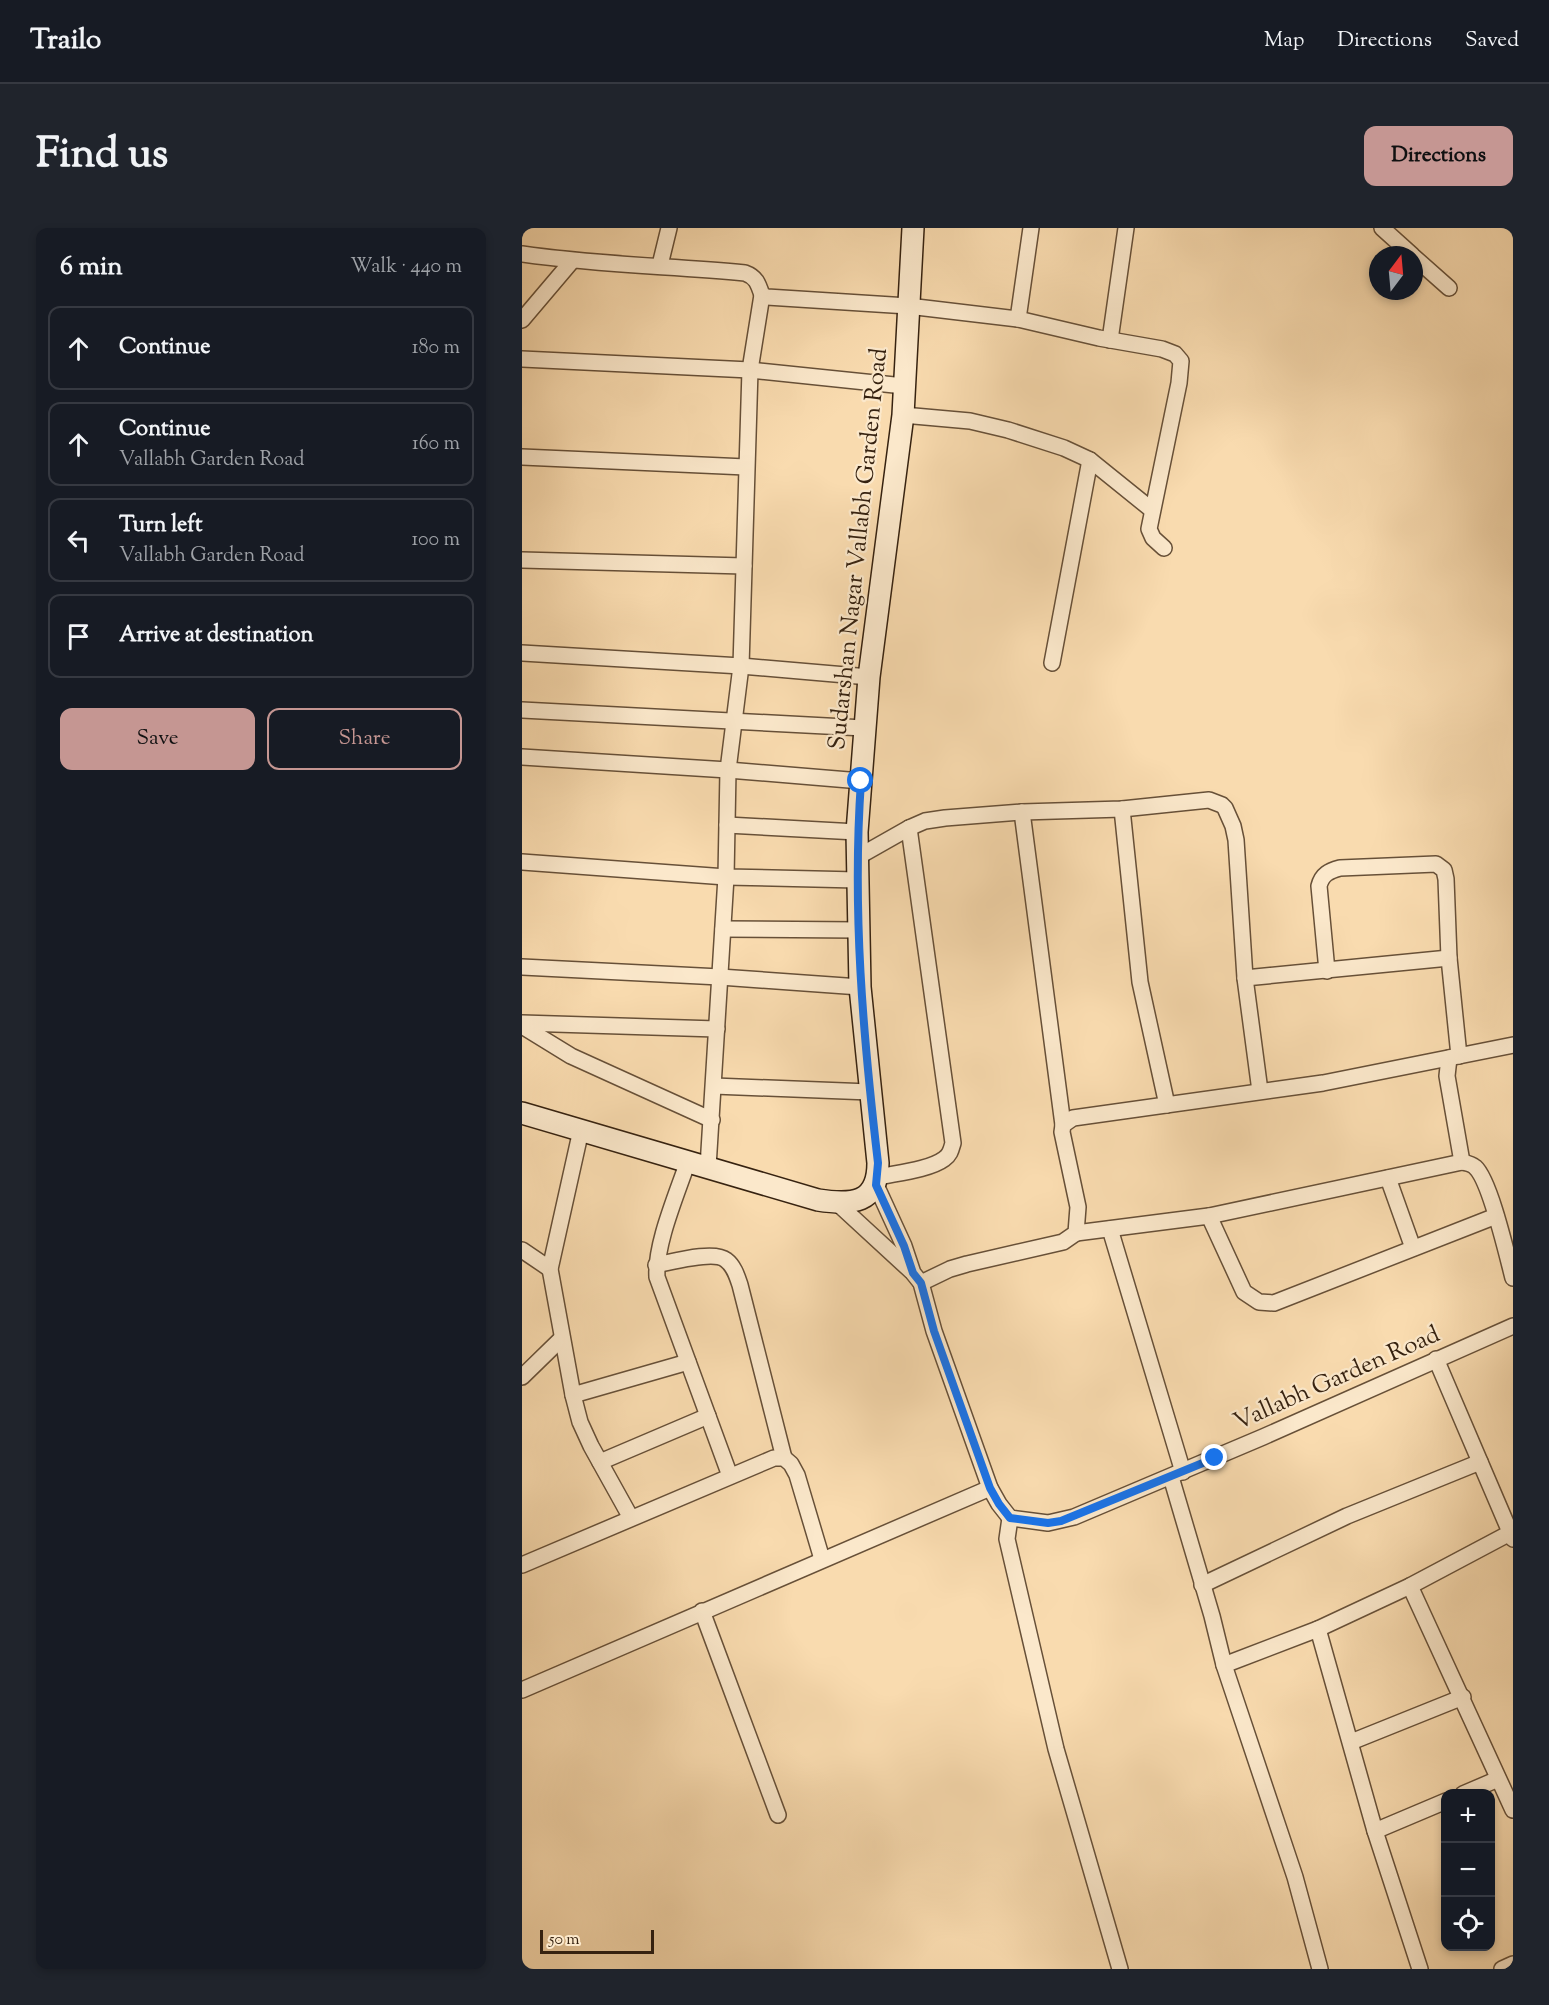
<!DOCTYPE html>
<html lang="en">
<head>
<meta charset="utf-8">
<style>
	:root { --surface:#171b24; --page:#20242c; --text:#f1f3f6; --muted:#9ea1a6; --line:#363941; --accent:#c59692 }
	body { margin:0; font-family:"Sorts Mill Goudy",serif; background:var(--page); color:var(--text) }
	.controls { position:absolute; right:18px; bottom:18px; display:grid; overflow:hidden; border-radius:12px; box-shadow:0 3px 9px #0003 }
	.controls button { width:54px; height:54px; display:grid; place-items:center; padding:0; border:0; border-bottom:2px solid var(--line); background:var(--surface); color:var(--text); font:30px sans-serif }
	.compass { position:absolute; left:847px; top:18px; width:54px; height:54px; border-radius:50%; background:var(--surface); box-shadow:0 3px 9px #0003; rotate:16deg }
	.scale { position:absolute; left:18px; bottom:15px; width:114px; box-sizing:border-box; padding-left:6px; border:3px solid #362210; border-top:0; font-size:16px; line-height:21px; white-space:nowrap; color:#362210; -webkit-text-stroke:4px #fbe8cb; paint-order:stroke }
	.stop { position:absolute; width:18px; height:18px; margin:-14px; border:4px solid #1a73e8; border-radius:50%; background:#fff }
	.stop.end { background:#1a73e8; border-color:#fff; box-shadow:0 2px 6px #0008 }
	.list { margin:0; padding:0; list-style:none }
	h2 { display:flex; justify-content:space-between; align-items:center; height:78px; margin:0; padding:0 24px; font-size:26px }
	h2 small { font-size:20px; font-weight:400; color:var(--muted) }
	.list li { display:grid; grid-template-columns:39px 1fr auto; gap:18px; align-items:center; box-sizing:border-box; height:84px; margin:0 12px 12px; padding:0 12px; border:2px solid var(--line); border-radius:12px }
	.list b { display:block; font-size:22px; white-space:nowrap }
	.list p { margin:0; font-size:20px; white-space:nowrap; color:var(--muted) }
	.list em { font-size:20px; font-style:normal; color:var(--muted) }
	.actions { display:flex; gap:12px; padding:18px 24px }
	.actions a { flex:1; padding:14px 0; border:2px solid var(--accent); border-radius:12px; text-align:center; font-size:21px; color:var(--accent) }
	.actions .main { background:var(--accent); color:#111 }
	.icon { flex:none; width:33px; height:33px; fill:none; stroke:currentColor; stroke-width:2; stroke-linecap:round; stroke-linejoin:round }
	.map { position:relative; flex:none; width:991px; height:1741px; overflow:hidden; border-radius:12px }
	header { display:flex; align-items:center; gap:36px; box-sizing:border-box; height:84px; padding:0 30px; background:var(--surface); border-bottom:2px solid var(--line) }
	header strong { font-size:28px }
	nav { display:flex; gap:33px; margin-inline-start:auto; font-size:21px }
	.intro { display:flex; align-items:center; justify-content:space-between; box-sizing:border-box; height:144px; padding:0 36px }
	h1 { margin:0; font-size:42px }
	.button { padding:15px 27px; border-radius:12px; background:var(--accent); color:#111; font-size:21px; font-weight:700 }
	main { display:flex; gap:36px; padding:0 36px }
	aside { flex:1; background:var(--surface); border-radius:12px; box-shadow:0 3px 9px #0003 }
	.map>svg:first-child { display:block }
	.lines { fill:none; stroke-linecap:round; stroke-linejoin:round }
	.street-casing { stroke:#675038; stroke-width:18 }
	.secondary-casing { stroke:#362210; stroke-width:24 }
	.street { stroke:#fbe8cb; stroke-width:15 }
	.secondary { stroke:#fbe8cb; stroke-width:21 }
	.route { stroke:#1a73e8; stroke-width:8 }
	.labels { text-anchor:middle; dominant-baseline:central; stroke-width:4.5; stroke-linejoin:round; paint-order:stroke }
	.street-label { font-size:24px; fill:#362210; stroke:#fbe8cb }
</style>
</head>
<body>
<header>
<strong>Trailo</strong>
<nav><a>Map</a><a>Directions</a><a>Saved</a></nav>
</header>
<div class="intro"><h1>Find us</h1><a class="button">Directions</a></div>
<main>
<aside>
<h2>6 min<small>Walk · 440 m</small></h2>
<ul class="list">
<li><svg class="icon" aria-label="ahead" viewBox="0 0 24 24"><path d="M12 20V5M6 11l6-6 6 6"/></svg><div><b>Continue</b></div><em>180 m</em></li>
<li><svg class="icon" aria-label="ahead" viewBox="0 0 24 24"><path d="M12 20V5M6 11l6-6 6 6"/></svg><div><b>Continue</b><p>Vallabh Garden Road</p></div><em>160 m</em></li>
<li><svg class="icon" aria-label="left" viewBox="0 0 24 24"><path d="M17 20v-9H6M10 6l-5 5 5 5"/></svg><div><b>Turn left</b><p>Vallabh Garden Road</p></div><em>100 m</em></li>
<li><svg class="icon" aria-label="arrive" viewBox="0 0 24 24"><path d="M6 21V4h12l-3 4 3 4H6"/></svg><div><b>Arrive at destination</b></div></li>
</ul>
<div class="actions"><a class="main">Save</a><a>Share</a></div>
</aside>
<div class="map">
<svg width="991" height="1741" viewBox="0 0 991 1741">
	<rect width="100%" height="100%" fill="#f9dbaf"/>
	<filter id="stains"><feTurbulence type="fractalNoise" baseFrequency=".00333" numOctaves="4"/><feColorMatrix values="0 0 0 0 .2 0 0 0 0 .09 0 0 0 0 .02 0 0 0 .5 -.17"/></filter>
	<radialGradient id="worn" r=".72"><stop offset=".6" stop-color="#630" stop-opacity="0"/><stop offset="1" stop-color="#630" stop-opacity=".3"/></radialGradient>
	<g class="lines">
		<defs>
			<g id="street">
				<polyline points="860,0 890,27"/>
				<path d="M 0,26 C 74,37 148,38 223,45 C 234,49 236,55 240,67 L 245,69 L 386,78 L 496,91 L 577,110 L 640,121 L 653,126 L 659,133 L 657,155 L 627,301 L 631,310 L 642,320"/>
				<polyline points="892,29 927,60"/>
				<polyline points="138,37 147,0"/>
				<polyline points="496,91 509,0"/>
				<polyline points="0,92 50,33"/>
				<polyline points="588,112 604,0"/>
				<polyline points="0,131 228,142 382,158"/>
				<polyline points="381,187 448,193 486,202 542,220 568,232 630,282"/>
				<polyline points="0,229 224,239"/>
				<polyline points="0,332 222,338"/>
				<polyline points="0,425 219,438 347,449"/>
				<polyline points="530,435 568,232"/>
				<polyline points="0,482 342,500"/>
				<polyline points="0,529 206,542 339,553"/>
				<polyline points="600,581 618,754 645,877"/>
				<polyline points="500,584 541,897"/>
				<polyline points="205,597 335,604"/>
				<polyline points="334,630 387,600 403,593 423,590 500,584 600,581 687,572 700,577 703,580 711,598 714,612 723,750 738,863"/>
				<polyline points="0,634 204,649 335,652"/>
				<polyline points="201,701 336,702"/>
				<polyline points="0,739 198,749 338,759"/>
				<path d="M 805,743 L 797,658 C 800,646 807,643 818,640 L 914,636 L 922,642 L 924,651 L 927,730 L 937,828"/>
				<polyline points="723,750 927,730"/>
				<polyline points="0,795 195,801"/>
				<polyline points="0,798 49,828 190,892"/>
				<polyline points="927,830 925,848 940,934"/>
				<polyline points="192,858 348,864"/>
				<polyline points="59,902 28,1041 51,1167 58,1194 69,1218 109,1290"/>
				<path d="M 166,933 C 155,966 133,1016 135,1049 L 208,1248"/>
				<polyline points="186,939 204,649 206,542 219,438 228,142 240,67"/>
				<path d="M 356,949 C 374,945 407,942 422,931 C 428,927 429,922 431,915 L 387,600"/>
				<polyline points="866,950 891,1020"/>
				<polyline points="354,957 382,1018 391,1045 399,1055 412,1103 468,1260 477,1276 488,1290 526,1295 552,1289 741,1209 991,1098"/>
				<polyline points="314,974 389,1043"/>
				<path d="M 687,988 L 940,934 C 945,935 950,936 953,939 C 968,952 985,1027 991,1050"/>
				<polyline points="588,1001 661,1244"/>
				<polyline points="554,1005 687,988 722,1064 737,1074 752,1075 974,988"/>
				<polyline points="0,1022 28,1041"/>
				<path d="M 134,1037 C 150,1034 192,1022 204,1032 C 212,1038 215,1048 218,1057 L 262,1230"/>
				<polyline points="399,1055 428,1041 445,1036 541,1014 554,1005 556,979 540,904 541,897 551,890 801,855 991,817"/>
				<polyline points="914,1131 991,1311"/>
				<polyline points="0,1149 40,1110"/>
				<polyline points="51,1167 166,1134"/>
				<polyline points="78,1234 186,1188"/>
				<polyline points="649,1249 690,1388 702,1437 773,1649 798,1741"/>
				<polyline points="488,1290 485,1311 534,1521 598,1741"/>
				<polyline points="0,1337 252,1230 262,1230 269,1236 275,1247 300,1331"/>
				<polyline points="680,1357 825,1288 958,1234"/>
				<polyline points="888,1358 991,1582"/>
				<polyline points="180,1383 256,1587"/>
				<polyline points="796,1401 853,1603 898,1741"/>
				<polyline points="702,1437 796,1401 888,1358 988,1305"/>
				<polyline points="0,1462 468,1260"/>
				<polyline points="829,1514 941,1469"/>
				<polyline points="941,1566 976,1551"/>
				<polyline points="853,1603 924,1573"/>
				<polyline points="980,1741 991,1736"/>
			</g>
			<path id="secondary" d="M 0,885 L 296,972 C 330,977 356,976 356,935 L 338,759 L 335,604 L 347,449 L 381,187 L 391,0"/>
		</defs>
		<use href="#street" class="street-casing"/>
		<use href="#secondary" class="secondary-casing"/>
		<use href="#street" class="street"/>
		<use href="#secondary" class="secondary"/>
	</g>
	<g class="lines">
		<path class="route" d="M 339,553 C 330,682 341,807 356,935 L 354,957 L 382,1018 L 391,1045 L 399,1055 L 412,1103 L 468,1260 L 477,1276 L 488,1290 L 526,1295 L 539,1293 L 693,1230"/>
	</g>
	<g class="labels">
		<g class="street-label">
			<text transform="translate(337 321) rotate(-84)">Sudarshan Nagar Vallabh Garden Road</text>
			<text transform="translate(815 1151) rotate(-24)">Vallabh Garden Road</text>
		</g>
	</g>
	<rect width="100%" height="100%" filter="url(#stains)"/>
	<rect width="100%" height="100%" fill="url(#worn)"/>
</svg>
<div class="controls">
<button>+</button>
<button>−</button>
<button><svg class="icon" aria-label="locate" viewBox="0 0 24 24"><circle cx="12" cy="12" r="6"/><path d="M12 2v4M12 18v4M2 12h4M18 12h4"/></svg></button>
</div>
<svg class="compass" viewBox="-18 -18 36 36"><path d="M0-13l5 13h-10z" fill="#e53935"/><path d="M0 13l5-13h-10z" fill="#9ea1a6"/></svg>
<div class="scale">50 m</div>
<div class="stop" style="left:339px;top:553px"></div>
<div class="stop end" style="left:693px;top:1230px"></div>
</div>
</main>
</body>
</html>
